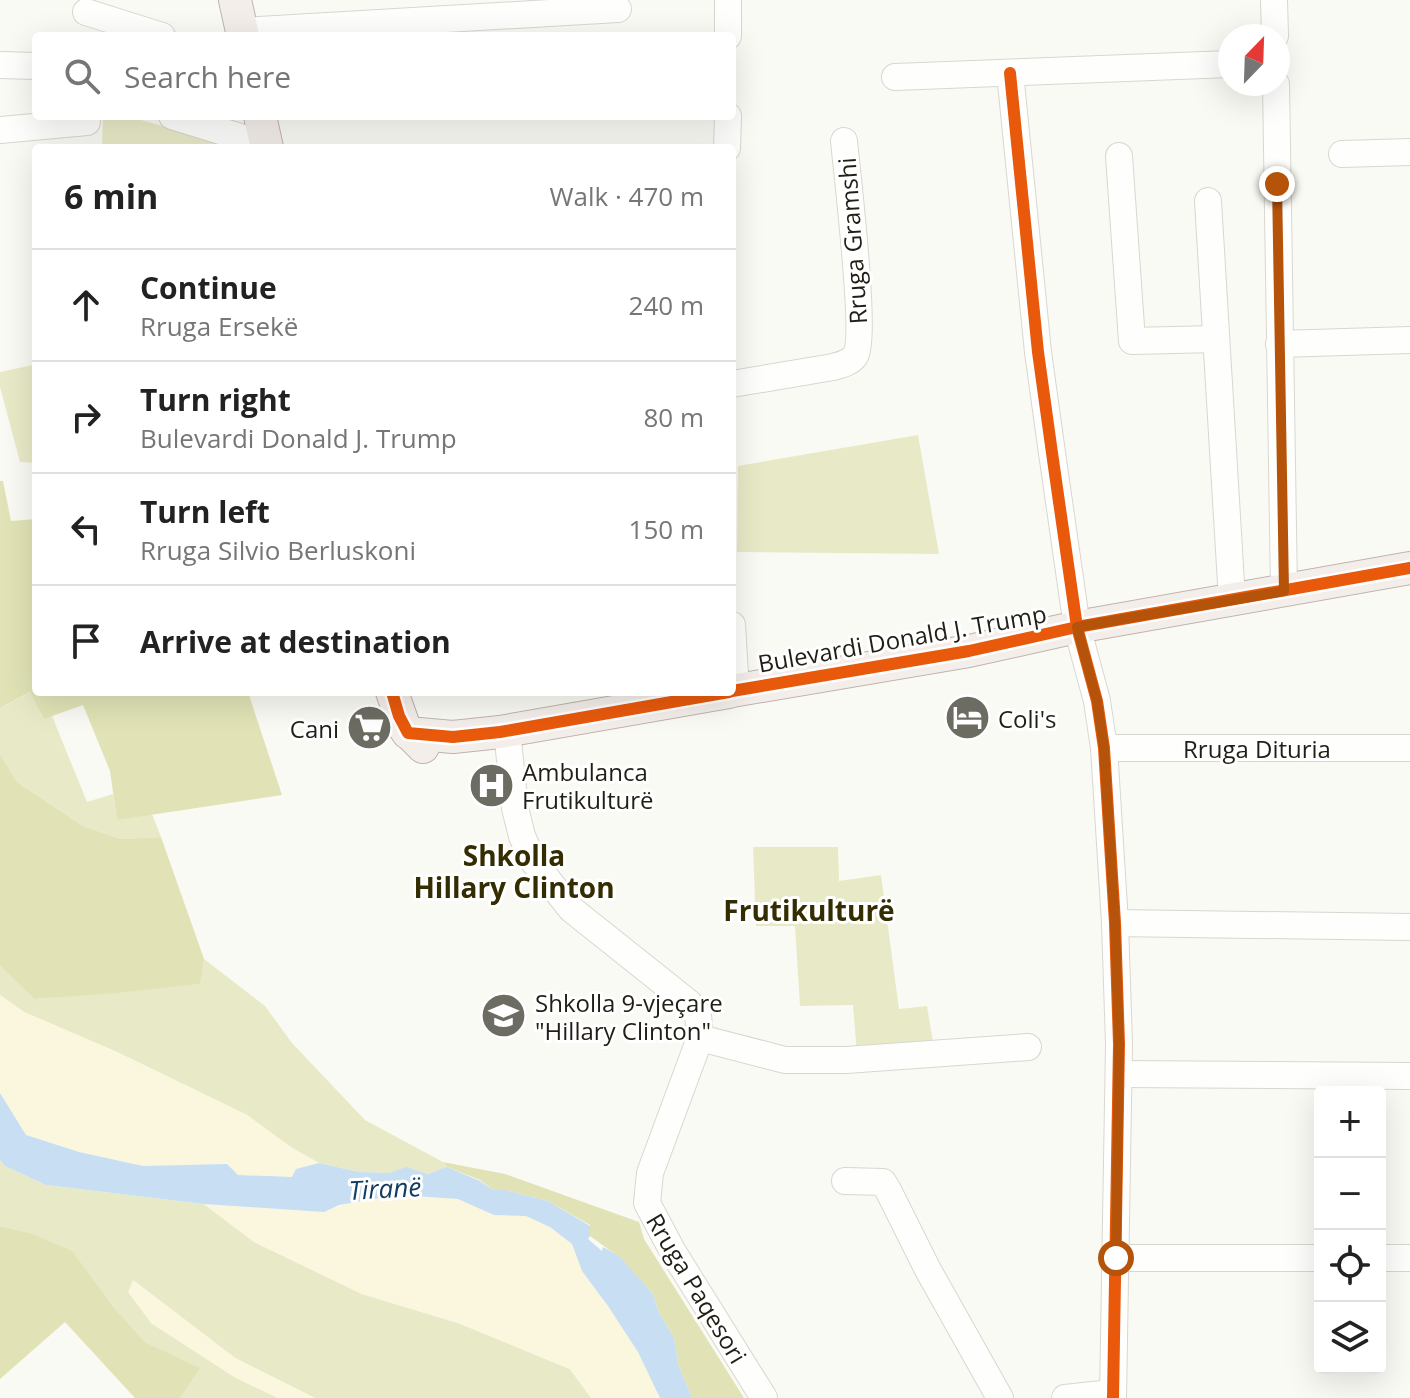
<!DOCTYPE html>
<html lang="en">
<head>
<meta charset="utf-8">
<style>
	:root { --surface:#fff; --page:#f6f6f6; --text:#222; --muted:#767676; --line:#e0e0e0 }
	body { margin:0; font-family:"Open Sans",sans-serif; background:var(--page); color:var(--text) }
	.controls { position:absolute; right:24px; bottom:24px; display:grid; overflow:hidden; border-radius:8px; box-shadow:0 8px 32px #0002 }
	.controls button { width:72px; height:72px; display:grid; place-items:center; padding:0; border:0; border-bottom:2px solid var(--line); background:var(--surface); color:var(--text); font:40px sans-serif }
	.compass { position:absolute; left:1218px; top:24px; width:72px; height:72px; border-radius:50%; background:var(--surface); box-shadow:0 8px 32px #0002; rotate:23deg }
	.stop { position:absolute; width:24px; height:24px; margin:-18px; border:6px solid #b45309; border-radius:50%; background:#fff }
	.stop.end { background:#b45309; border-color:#fff; box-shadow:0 2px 8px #0008 }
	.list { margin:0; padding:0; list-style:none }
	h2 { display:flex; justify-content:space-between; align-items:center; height:104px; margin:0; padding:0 32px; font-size:34px }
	h2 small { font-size:26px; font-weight:400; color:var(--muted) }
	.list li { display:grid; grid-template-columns:52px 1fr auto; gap:24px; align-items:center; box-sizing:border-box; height:112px; padding:0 32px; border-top:2px solid var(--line) }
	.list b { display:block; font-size:30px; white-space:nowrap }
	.list p { margin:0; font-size:26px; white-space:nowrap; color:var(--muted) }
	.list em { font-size:26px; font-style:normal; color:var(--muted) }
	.icon { flex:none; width:44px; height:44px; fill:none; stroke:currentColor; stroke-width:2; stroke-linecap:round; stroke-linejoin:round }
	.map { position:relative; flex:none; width:1410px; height:1398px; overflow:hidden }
	.search { position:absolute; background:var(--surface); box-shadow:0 8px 32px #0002; left:32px; top:32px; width:704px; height:88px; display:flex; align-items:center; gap:20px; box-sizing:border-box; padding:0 28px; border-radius:8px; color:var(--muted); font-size:30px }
	.panel { position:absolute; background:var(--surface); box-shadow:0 8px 32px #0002; left:32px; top:144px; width:704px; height:552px; border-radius:8px }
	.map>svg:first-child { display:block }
	.green { fill:#e8eac7 }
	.forest { fill:#e1e3b6 }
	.sand { fill:#fbf6de }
	.water { fill:#c7def3 }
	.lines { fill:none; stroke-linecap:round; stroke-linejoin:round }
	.minor-casing { stroke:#d8d7cf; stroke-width:28 }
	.major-casing { stroke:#c0b4ab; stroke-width:34 }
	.minor { stroke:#fefefd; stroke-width:26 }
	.major { stroke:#f4eeea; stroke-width:32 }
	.cycleway-casing { stroke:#fff; stroke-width:17 }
	.cycleway { stroke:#e8590c; stroke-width:12 }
	.route { stroke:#b45309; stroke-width:10 }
	.labels { text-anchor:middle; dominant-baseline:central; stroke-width:6; stroke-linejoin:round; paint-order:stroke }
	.street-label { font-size:24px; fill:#211f15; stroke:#fff }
	.poi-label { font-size:24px; fill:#211f15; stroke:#fff; text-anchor:start }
	.water-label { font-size:26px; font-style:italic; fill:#143c60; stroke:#fff }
	.quarter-label { font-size:28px; font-weight:bold; fill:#342d02; stroke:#fff }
</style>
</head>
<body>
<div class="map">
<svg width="1410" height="1398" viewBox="0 0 1410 1398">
	<rect width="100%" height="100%" fill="#fafaf4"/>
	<g class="green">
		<polygon points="103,116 127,116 240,148 102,148"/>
		<polygon points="36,342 36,463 20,462 0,387 0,372 33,365"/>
		<polygon points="918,435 939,554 737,552 738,466"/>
		<polygon points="31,692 44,719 52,716 87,802 113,794 117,820 152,814 161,837 121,839 83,826 17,782 0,754 0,708"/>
		<polygon points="753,847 838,847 839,881 881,875 899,1009 927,1006 934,1048 857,1054 853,1005 800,1006 795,926 756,926"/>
		<polygon points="204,959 265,1006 292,1043 365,1120 443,1162 447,1167 428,1174 406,1168 390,1173 359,1172 319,1163 292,1148 247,1115 117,1052 24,1012 0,995 0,966 36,999 199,984"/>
		<polygon points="0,1160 5,1166 46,1185 204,1204 254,1242 362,1294 458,1323 570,1369 591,1398 315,1398 235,1358 133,1280 151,1323 236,1378 278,1398 180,1398 199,1368 145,1342 111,1304 30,1233 0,1226"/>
	</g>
	<g class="forest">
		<polygon points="0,481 3,481 11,521 36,519 36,692 140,692 141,695 168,692 248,692 282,795 117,820 110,771 83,705 44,719 30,692 0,708"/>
		<polygon points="0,754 17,782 83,826 121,839 161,837 204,959 200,984 117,993 35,999 0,966"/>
		<polygon points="443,1162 505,1174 639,1222 644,1239 744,1398 692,1398 678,1364 674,1338 659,1313 653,1294 619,1257 590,1236 590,1225 548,1201 505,1190 493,1190 480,1180 447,1167"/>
		<polygon points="0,1226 30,1233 72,1251 111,1304 145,1342 200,1368 180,1398 135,1398 65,1322 0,1379"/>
	</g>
	<g class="sand">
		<polygon points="0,995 24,1012 117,1052 247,1115 292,1148 319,1163 296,1169 292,1177 237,1175 226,1164 143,1166 79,1152 26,1135 0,1093"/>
		<path d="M 414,1196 L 458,1199 L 494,1215 L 526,1216 L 550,1227 L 572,1244 L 582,1271 L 608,1306 L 638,1352 L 660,1398 L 591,1398 L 570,1369 L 458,1323 L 362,1294 L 254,1242 L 204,1204 L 324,1212 C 352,1199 384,1197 414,1196 Z"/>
		<polygon points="133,1280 235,1358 315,1398 278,1398 236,1378 151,1323 128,1292"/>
	</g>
	<polygon class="water" points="0,1093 26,1135 79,1152 143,1166 227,1164 238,1175 292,1177 296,1169 319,1163 359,1172 390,1173 406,1167 428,1174 447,1167 480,1181 493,1190 505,1190 548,1201 590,1226 590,1236 588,1239 602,1251 603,1247 619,1256 653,1294 659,1313 674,1338 678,1364 692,1398 660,1398 638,1352 608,1306 582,1271 572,1244 550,1227 526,1216 494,1215 458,1199 414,1196 386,1197 339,1205 324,1212 204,1204 46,1185 5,1166 0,1160"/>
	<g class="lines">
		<defs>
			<g id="minor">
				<polyline points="1274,0 1275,36"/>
				<polyline points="86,12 162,36"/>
				<polyline points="242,31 618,9"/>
				<polyline points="728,36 728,0"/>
				<polyline points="0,65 36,66"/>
				<polyline points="1010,73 1038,352 1052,453 1077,627 1097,701 1104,748 1115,923 1119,1044 1113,1398"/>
				<polyline points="895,77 1230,64"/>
				<polyline points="1276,84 1284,591"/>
				<polyline points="172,116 266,145"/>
				<polyline points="0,130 87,122"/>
				<polyline points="727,148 728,116"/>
				<polyline points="1342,154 1410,152"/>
				<polyline points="1119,156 1132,341 1215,339"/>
				<polyline points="1208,201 1232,600"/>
				<polyline points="1279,344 1410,340"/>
				<path d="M 732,384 L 833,367 C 840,365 850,363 855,356 C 867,338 847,173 844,141"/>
				<polyline points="732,625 736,691"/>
				<polyline points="507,731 515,808 522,836 533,861 571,909 689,1003 698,1015 700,1038 650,1173 647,1203 673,1252 764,1398"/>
				<polyline points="1104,748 1410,748"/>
				<polyline points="1115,923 1410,927"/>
				<polyline points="700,1038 785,1060 846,1060 1028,1047"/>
				<polyline points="1119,1074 1410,1076"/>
				<polyline points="845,1181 883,1182 888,1190 928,1270 1000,1398"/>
				<polyline points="1116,1258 1320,1258"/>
				<polyline points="1380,1258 1410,1258"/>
				<polyline points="1065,1398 1112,1393"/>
			</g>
			<g id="major">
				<polyline points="235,0 243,36"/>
				<polyline points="260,116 267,148"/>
				<polyline points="732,691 969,651 1077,627 1410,568"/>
				<polyline points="392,692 405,729 423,747"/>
				<polyline points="408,733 453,737 500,732 729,692"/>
			</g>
		</defs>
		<use href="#minor" class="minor-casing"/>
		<use href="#major" class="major-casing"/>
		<use href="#minor" class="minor"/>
		<use href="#major" class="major"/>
		<defs>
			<g id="cycleway">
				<polyline points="1010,73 1038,352 1052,453 1077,627 1097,701 1104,748 1115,923 1119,1044 1113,1398"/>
				<polyline points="732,691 969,651 1077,627 1410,568"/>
				<polyline points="392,692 399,716 408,733 453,737 500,732 729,692"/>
			</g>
		</defs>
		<use href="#cycleway" class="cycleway-casing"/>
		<use href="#cycleway" class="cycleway"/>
	</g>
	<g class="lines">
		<polyline class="route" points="1116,1258 1119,1044 1115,923 1104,748 1097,701 1077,627 1284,591 1277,184"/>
	</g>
	<defs>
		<symbol id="hotel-disc" viewBox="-11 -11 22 22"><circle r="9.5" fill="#6d6c63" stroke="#fff"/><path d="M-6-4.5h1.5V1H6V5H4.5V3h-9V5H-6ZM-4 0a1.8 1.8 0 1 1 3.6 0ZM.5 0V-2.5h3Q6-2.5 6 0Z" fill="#fff"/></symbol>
		<symbol id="supermarket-disc" viewBox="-11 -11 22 22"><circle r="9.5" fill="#6d6c63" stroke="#fff"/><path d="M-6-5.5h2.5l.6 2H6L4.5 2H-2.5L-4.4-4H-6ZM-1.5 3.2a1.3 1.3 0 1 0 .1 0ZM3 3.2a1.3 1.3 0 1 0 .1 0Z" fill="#fff"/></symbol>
		<symbol id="hospital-disc" viewBox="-11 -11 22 22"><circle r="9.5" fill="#6d6c63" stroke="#fff"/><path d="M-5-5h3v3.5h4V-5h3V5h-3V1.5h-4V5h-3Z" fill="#fff"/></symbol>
		<symbol id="school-disc" viewBox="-11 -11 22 22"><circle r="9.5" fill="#6d6c63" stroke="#fff"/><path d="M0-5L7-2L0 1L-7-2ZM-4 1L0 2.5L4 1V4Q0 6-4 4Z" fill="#fff"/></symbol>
	</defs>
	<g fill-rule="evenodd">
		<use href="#hotel-disc" x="942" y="692" width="51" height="51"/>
		<use href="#supermarket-disc" x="344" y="702" width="51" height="51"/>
		<use href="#hospital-disc" x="466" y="760" width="51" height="51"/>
		<use href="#school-disc" x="478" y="990" width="51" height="51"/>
	</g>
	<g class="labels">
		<g class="street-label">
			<text transform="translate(852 241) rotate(-94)">Rruga Gramshi</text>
			<text transform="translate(902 638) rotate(-10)">Bulevardi Donald J. Trump</text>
			<text x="1257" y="748">Rruga Dituria</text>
			<text transform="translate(697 1288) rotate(59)">Rruga Paqesori</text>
		</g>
		<g class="poi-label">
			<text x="998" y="718">Coli's</text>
			<text x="339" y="728" text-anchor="end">Cani</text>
			<text x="522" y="771">Ambulanca<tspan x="522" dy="28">Frutikulturë</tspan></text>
			<text x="535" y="1002">Shkolla 9-vjeçare<tspan x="535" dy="28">"Hillary Clinton"</tspan></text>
		</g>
		<g class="water-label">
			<text transform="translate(385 1188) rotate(-3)">Tiranë</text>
		</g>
		<g class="quarter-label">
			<text x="514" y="855">Shkolla<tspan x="514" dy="32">Hillary Clinton</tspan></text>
			<text x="809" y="910">Frutikulturë</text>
		</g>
	</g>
</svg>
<div class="controls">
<button>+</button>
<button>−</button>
<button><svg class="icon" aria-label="locate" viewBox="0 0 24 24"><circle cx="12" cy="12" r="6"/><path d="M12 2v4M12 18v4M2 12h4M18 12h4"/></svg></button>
<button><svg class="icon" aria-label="layers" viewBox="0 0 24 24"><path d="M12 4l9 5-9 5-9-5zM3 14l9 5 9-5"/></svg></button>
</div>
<svg class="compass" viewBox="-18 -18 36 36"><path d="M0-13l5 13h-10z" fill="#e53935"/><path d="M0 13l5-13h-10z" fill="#767676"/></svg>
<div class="stop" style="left:1116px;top:1258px"></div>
<div class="stop end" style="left:1277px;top:184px"></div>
<div class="search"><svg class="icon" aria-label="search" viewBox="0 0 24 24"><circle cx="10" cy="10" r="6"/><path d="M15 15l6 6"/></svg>Search here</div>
<section class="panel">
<h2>6 min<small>Walk · 470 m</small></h2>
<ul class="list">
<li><svg class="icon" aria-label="ahead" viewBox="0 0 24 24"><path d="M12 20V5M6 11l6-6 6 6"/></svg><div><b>Continue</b><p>Rruga Ersekë</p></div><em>240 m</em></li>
<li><svg class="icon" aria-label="right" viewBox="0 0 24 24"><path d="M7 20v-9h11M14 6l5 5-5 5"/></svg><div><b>Turn right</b><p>Bulevardi Donald J. Trump</p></div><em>80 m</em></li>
<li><svg class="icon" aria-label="left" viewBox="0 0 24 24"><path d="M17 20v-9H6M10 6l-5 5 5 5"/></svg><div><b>Turn left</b><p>Rruga Silvio Berluskoni</p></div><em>150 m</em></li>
<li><svg class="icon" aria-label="arrive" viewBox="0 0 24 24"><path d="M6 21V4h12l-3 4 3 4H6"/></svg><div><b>Arrive at destination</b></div></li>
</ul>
</section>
</div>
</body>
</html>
